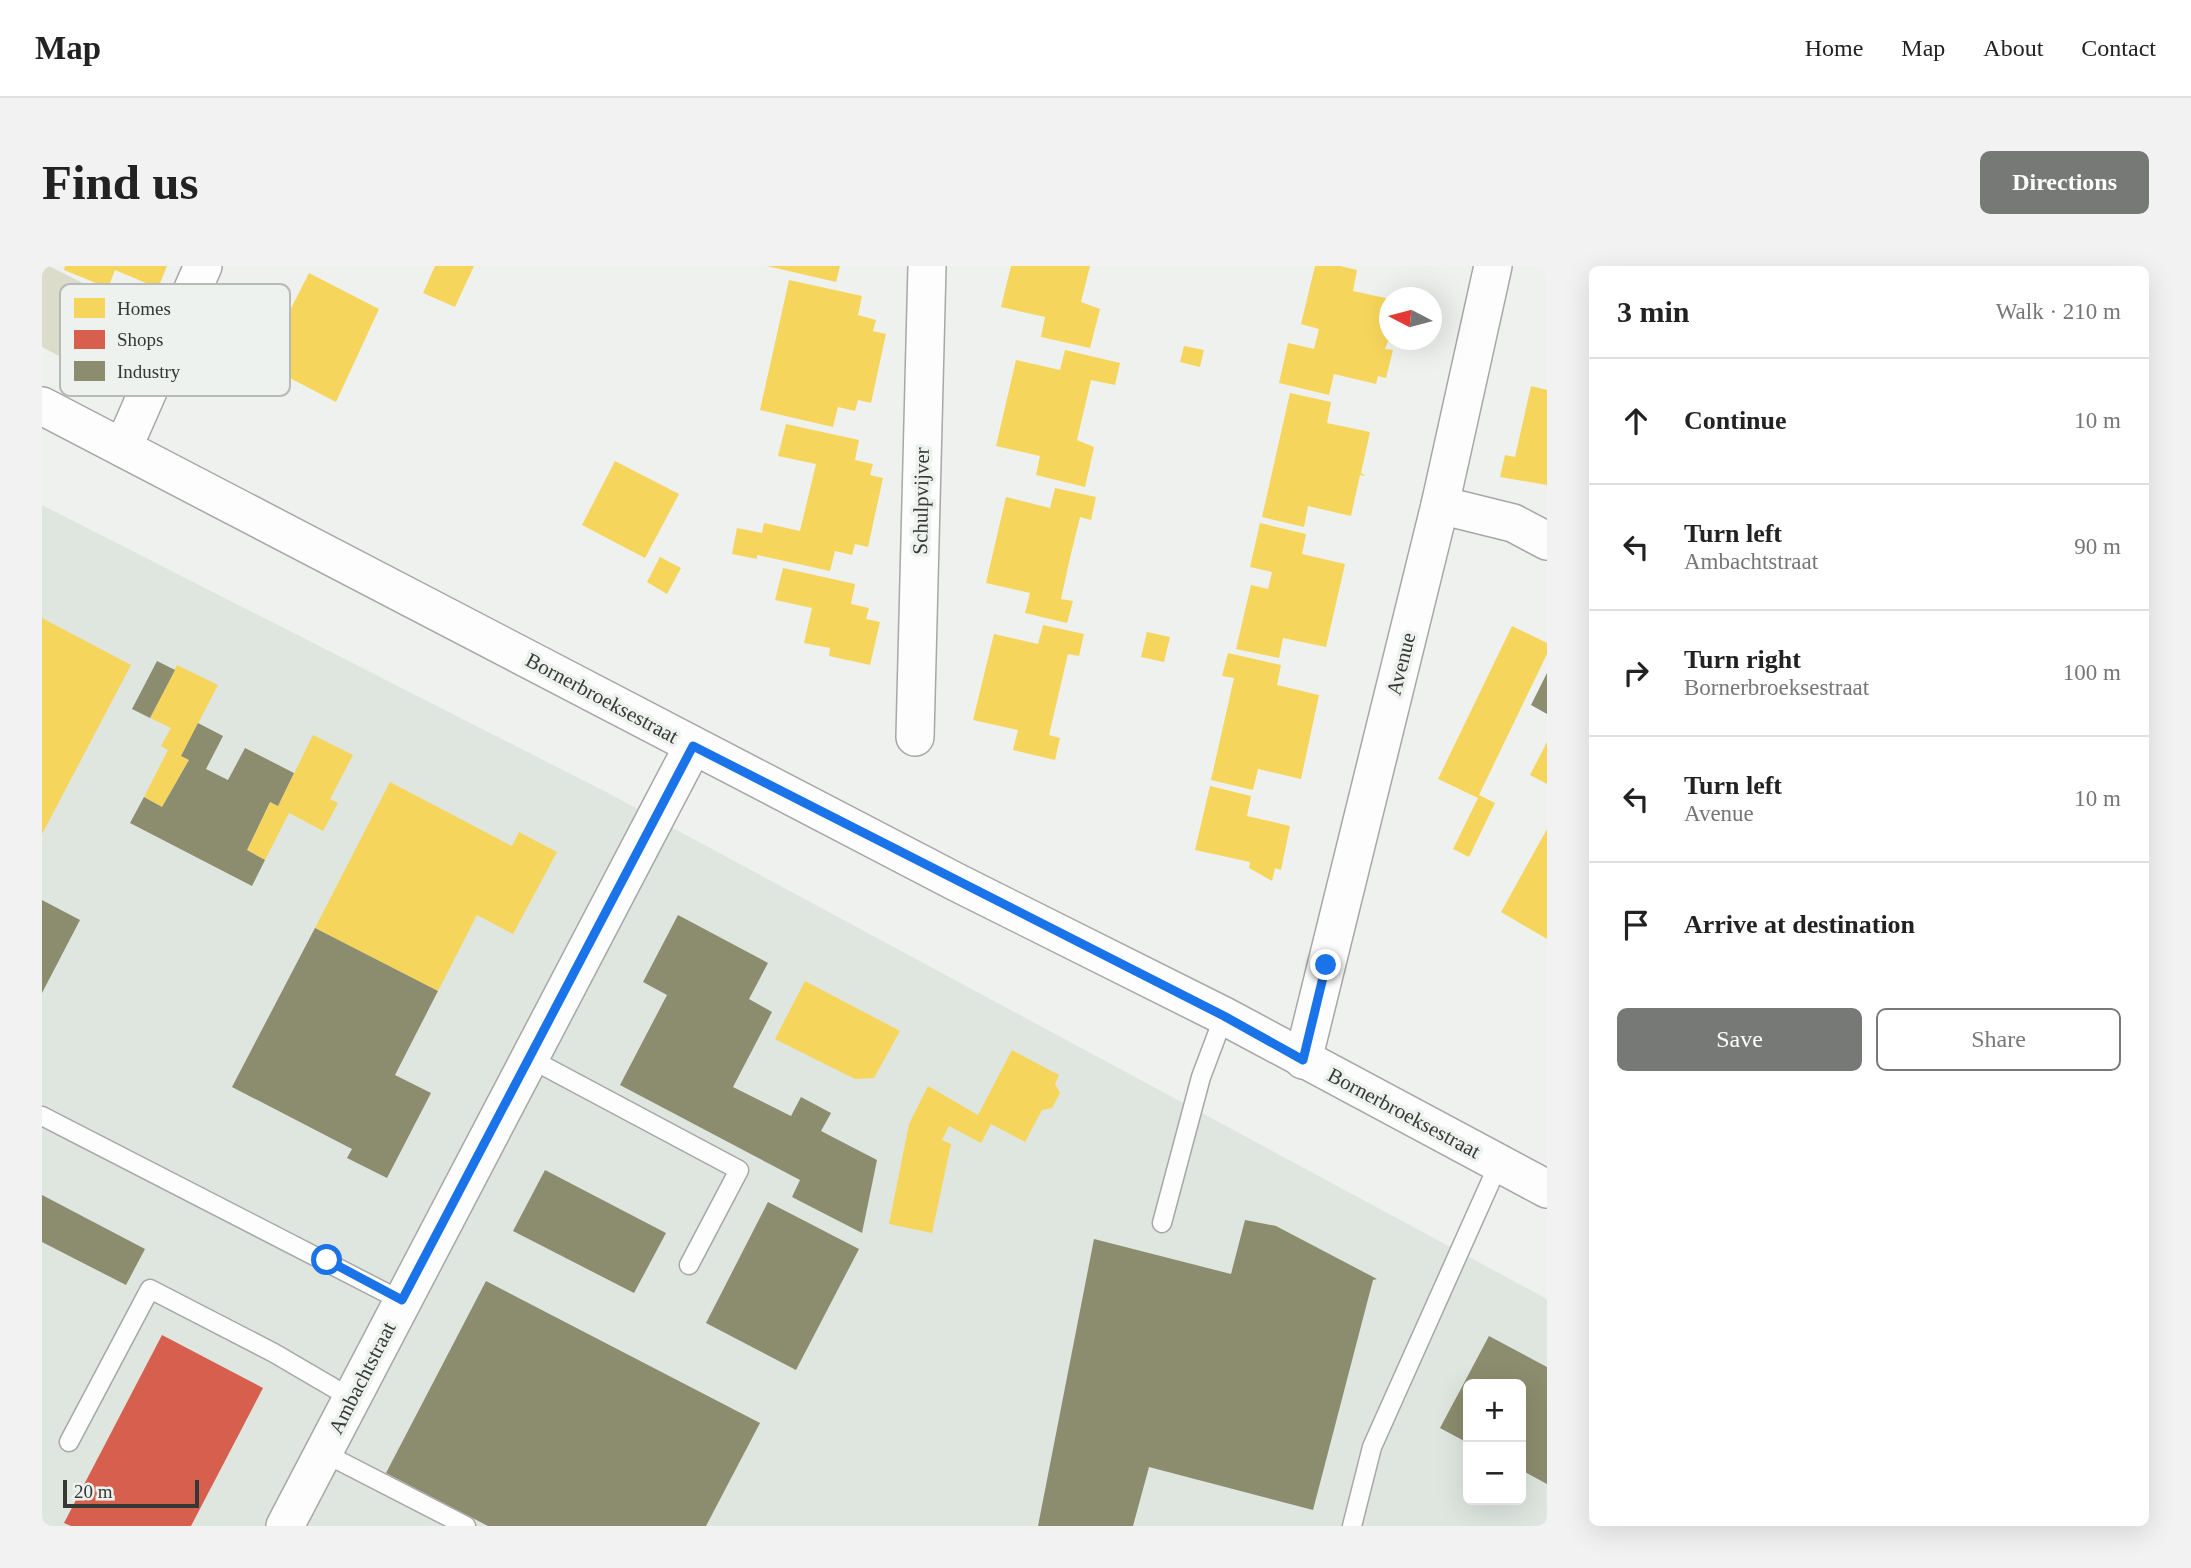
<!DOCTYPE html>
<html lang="en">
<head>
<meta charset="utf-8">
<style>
	:root { --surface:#fff; --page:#f2f2f2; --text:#222; --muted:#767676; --line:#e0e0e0; --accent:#777977 }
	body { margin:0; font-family:Georgia,serif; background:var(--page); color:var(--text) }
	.controls { position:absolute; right:21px; bottom:21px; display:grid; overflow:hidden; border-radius:10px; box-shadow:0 7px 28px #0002 }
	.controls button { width:63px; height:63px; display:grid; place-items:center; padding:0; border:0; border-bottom:2px solid var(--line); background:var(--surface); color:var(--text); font:35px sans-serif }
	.compass { position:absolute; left:1337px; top:21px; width:63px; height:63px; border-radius:50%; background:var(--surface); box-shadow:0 7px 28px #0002; rotate:276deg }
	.scale { position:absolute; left:21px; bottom:18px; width:136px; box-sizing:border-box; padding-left:7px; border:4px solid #363836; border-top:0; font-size:19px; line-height:24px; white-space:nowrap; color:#363836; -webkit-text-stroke:5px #eef2ee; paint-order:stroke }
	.stop { position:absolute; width:21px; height:21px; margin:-16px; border:5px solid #1a73e8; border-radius:50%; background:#fff }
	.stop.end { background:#1a73e8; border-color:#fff; box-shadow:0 2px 7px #0008 }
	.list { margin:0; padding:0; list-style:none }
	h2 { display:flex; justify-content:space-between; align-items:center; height:91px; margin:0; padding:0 28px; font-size:30px }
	h2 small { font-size:23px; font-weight:400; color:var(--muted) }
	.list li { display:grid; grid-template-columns:46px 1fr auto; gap:21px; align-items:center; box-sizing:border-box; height:126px; padding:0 28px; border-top:2px solid var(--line) }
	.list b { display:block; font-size:26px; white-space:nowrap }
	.list p { margin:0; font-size:23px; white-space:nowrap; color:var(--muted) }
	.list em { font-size:23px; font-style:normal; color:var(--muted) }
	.actions { display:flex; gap:14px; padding:21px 28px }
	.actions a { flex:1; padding:16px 0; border:2px solid var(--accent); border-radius:10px; text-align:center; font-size:24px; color:var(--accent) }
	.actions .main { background:var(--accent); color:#fff }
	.icon { flex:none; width:38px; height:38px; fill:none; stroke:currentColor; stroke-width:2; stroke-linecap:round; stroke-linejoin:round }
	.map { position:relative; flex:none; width:1505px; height:1260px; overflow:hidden; border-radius:10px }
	header { display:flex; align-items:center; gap:42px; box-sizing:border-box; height:98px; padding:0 35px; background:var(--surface); border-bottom:2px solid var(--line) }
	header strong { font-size:33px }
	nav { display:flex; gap:38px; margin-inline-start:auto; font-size:24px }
	.intro { display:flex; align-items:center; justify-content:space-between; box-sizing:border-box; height:168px; padding:0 42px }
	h1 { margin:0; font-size:49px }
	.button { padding:18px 32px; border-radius:10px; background:var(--accent); color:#fff; font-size:24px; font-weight:700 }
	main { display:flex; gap:42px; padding:0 42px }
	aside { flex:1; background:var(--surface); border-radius:10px; box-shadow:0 7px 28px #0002 }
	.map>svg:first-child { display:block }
	.built { fill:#dfe6e0; fill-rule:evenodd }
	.green { fill:#dcdccb }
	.homes { fill:#f6d55c }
	.shops { fill:#d6604d }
	.industry { fill:#8c8c6e }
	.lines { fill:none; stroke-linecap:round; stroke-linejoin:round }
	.lane-casing { stroke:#a6a7a6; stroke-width:21 }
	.street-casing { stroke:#a6a7a6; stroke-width:40 }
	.lane { stroke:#fdfdfd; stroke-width:18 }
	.street { stroke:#fdfdfd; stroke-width:37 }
	.route { stroke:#1a73e8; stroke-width:9 }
	.labels { text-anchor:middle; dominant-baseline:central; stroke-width:7; stroke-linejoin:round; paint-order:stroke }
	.street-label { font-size:21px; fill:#363836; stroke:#eef2ee }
	.key { fill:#eef2ee; stroke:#b7bab7; stroke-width:2 }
	.key-label { font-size:19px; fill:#363836 }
</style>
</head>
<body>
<header>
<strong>Map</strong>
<nav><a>Home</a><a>Map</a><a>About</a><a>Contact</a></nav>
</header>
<div class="intro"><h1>Find us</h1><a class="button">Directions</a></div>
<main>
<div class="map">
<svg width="1505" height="1260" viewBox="0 0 1505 1260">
	<rect width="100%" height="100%" fill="#eff1ef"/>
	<path class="built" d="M 0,239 L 566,527 L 1505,1033 L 1505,1260 L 0,1260 ZM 1426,1118 L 1479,1118 L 1479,1234 L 1426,1234 Z"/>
	<polygon class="green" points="0,0 7,0 118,56 88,127 0,81"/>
	<g class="homes">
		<polygon points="23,0 125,0 116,22 73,4 66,22 22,4"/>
		<polygon points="393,0 432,0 413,41 381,27"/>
		<polygon points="725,0 798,0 794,16"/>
		<polygon points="969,0 1048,0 1039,36 1058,43 1048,82 999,71 1003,51 959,41"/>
		<polygon points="1273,0 1298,0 1315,4 1311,25 1348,33 1348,70 1343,83 1351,84 1344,112 1336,110 1334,118 1292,108 1287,129 1237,117 1246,77 1272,83 1277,63 1259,58"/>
		<polygon points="267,7 337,43 294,136 217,96 237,57 241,58"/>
		<polygon points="747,14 820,30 816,49 834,54 831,65 844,68 829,137 816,134 813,145 796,141 791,161 718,144"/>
		<polygon points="1142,80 1162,84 1158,101 1138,96"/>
		<polygon points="1023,84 1078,97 1073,119 1049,114 1035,174 1052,181 1043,221 994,209 998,190 954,180 974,94 1018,104"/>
		<polygon points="1489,120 1505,124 1505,219 1458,211 1463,189 1473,191"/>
		<polygon points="1248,127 1289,136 1285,157 1328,166 1319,207 1324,210 1318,209 1309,250 1266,240 1262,261 1220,251"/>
		<polygon points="744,158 817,174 813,194 831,198 828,209 841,212 826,281 813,278 810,289 793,285 788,305 715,289 715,293 690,288 695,262 720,267 722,257 758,265 774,198 736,190"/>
		<polygon points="573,195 637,228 603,292 540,259"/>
		<polygon points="1013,222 1054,231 1049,254 1038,251 1028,292 1019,333 1031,335 1025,357 983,347 988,327 944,317 964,231 1008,242"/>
		<polygon points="1218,257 1264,268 1260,288 1303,298 1284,381 1241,372 1237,392 1194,383 1209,319 1226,323 1230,306 1208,301"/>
		<polygon points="618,291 639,302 625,328 605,316"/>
		<polygon points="741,302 813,318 809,338 827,342 824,353 838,356 828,399 787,390 788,382 762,377 770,342 733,334"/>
		<polygon points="0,352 89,399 0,568"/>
		<polygon points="1001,359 1042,368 1037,390 1026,388 1007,469 1018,472 1013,494 971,484 976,464 931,454 952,368 996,378"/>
		<polygon points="1470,360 1505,377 1505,388 1437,529 1453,537 1427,591 1411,583 1436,532 1396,513"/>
		<polygon points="1105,366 1128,371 1122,396 1099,391"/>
		<polygon points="1186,387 1239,399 1235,419 1277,429 1259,513 1216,503 1211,524 1169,514 1192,412 1180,410"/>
		<polygon points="135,399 176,419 139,490 147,494 120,541 102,531 126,484 119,480 129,462 108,452"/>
		<polygon points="271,469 311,489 288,533 296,537 281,565 247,547 223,594 205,584 228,536 236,540"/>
		<polygon points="1505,476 1505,518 1488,509"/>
		<polygon points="348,516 470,580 477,566 515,586 471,668 435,649 396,725 273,662"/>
		<polygon points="1168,520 1209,530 1205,550 1248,560 1239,604 1233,602 1230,615 1207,602 1208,596 1153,584"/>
		<polygon points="1505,563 1505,673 1459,646"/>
		<polygon points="763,715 858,765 832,812 813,813 733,773"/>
		<polygon points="970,784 1017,809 1013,818 1018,827 1010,842 1000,844 983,876 949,858 939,877 907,860 900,874 909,878 890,967 847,958 867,858 886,820 936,849"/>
	</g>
	<polygon class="shops" points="120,1069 221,1122 149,1260 29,1260 22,1257"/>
	<g class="industry">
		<polygon points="115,395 133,404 108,452 90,443"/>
		<polygon points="1505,407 1505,448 1489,439"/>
		<polygon points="156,457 181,470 164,503 186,514 203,482 252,507 236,540 228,536 205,584 223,594 210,620 88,557 102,531 120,541 147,494 139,490"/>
		<polygon points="0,634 38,654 0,727"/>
		<polygon points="636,649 726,697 707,733 730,746 691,821 749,850 759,831 789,847 779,865 835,894 820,967 750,931 758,914 578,819 625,729 601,716"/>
		<polygon points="273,662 396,725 353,809 389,827 345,912 305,892 310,883 190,821"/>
		<polygon points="503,904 624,967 592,1027 471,965"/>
		<polygon points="0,929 103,983 84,1019 0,976"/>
		<polygon points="726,936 817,983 754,1104 664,1057"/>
		<polygon points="1203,954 1234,960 1335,1013 1331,1014 1271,1244 1107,1201 1091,1260 996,1260 1052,973 1189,1008"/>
		<polygon points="444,1015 718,1157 664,1260 446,1260 344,1207"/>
		<polygon points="1447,1070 1505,1101 1505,1218 1479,1204 1479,1118 1426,1118 1426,1177 1398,1162"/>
	</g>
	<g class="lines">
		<defs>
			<g id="lane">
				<polyline points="487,792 697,904 647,999"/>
				<polyline points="0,850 360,1035"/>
				<polyline points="1120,957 1159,811 1182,750"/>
				<polyline points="27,1176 108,1023 232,1087 309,1132"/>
				<polyline points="282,1187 424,1260"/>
				<polyline points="1310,1260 1330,1181 1457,897"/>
			</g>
			<g id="street">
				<polyline points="0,140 914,616 1182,750 1505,923"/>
				<polyline points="81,182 161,0"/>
				<polyline points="1398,239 1471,257 1505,275"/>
				<polyline points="873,471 885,0"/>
				<polyline points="1261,794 1398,239 1451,0"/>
				<polyline points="243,1260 651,480"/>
			</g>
		</defs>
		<use href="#lane" class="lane-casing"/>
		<use href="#street" class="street-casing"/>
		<use href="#lane" class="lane"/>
		<use href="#street" class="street"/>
	</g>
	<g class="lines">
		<polyline class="route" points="285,994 360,1034 651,480 1182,750 1261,794 1284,699"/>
	</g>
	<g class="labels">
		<g class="street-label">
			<text transform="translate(879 235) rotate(-89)">Schulpvijver</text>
			<text transform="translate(1359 398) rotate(-76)">Avenue</text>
			<text transform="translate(560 432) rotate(28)">Bornerbroeksestraat</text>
			<text transform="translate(1362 847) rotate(28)">Bornerbroeksestraat</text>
			<text transform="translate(320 1112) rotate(-63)">Ambachtstraat</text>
		</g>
	</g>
	<rect x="18" y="18" width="230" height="112" rx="10" class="key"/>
	<rect x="32" y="32" width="31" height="20" fill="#f6d55c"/>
	<rect x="32" y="64" width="31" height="19" fill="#d6604d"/>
	<rect x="32" y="95" width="31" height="20" fill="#8c8c6e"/>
	<g class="key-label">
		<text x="75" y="49">Homes</text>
		<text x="75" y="80">Shops</text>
		<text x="75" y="112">Industry</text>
	</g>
</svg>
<div class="controls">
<button>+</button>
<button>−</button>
</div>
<svg class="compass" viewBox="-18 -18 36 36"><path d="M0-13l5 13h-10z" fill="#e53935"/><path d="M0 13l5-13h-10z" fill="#767676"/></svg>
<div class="scale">20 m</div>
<div class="stop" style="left:285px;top:994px"></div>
<div class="stop end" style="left:1284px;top:699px"></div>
</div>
<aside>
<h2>3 min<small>Walk · 210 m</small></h2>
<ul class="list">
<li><svg class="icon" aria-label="ahead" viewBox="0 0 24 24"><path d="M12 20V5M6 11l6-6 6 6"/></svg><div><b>Continue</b></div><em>10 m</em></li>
<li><svg class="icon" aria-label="left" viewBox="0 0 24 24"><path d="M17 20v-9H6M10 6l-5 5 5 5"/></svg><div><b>Turn left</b><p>Ambachtstraat</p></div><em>90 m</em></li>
<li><svg class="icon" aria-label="right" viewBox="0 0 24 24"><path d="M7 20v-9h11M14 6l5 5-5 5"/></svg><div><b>Turn right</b><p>Bornerbroeksestraat</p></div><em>100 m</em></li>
<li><svg class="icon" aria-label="left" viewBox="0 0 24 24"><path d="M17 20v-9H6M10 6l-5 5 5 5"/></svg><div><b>Turn left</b><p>Avenue</p></div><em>10 m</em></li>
<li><svg class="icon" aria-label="arrive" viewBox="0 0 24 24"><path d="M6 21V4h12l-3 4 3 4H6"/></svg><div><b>Arrive at destination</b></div></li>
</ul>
<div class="actions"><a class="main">Save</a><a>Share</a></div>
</aside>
</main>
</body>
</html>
